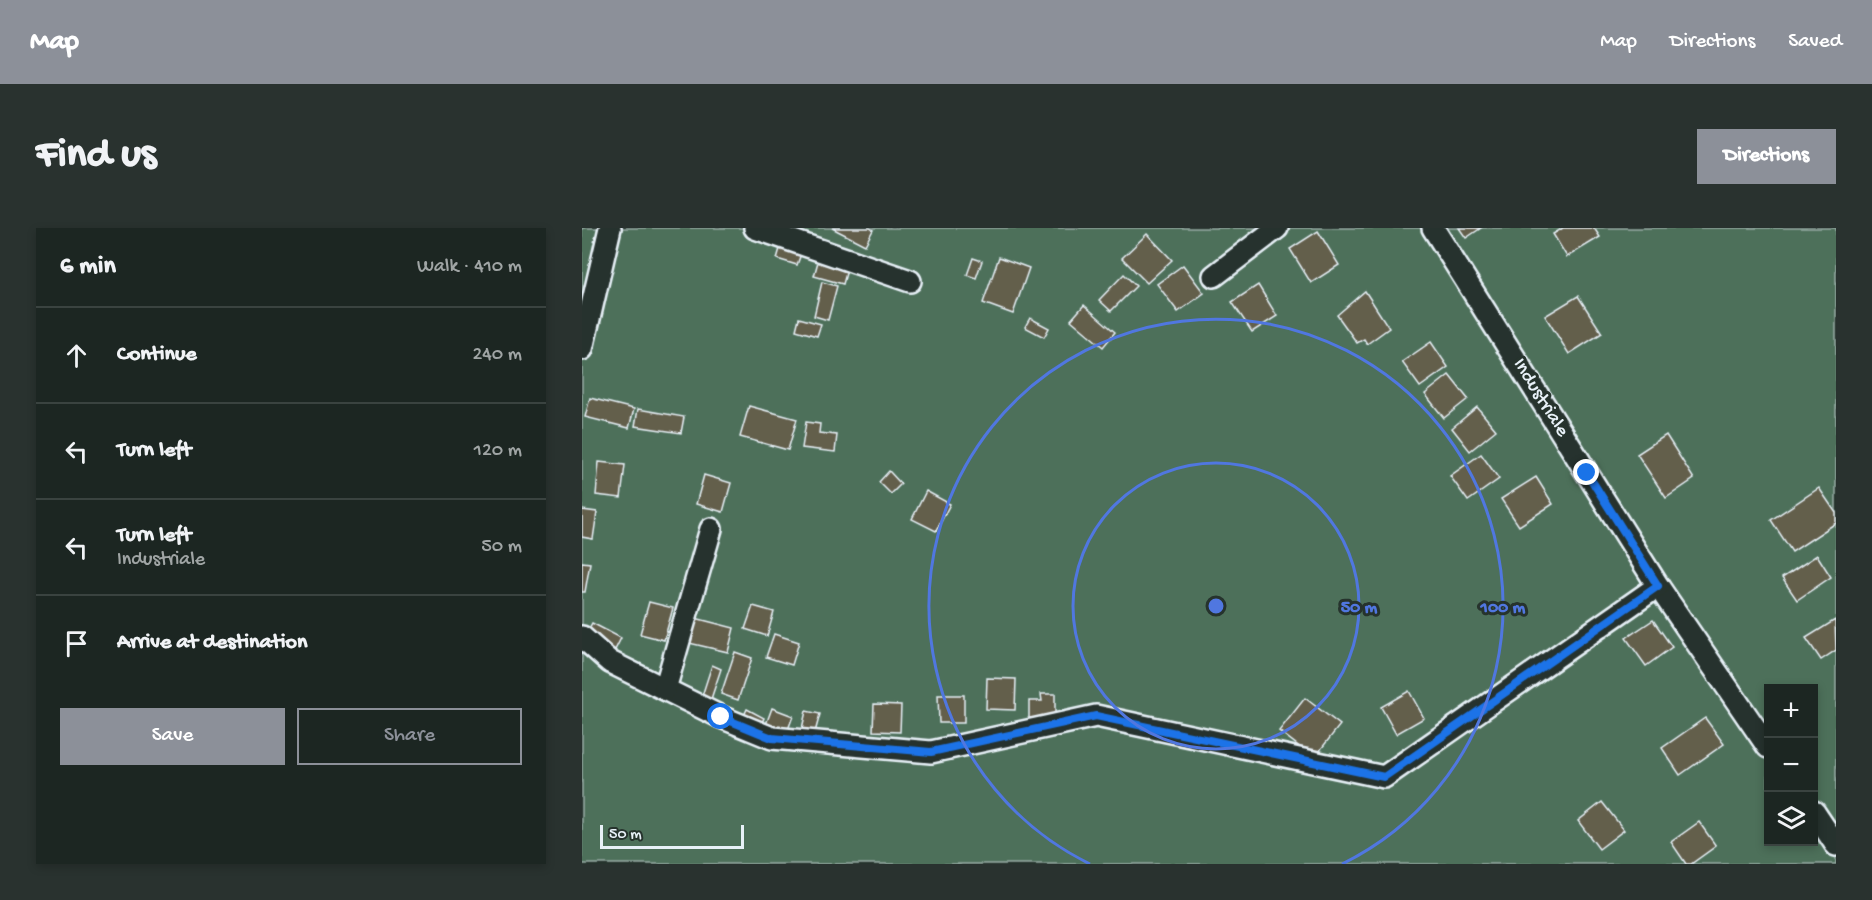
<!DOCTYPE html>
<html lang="en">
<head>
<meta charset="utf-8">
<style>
	:root { --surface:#1c2622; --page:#29322f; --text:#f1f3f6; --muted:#a0a5a5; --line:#3a4340; --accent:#8c9099 }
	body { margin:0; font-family:"Gochi Hand",sans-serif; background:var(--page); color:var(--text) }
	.controls { position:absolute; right:18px; bottom:18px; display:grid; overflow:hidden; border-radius:0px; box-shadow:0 3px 9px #0003 }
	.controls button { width:54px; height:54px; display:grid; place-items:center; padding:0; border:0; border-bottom:2px solid var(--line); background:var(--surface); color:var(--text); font:30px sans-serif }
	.scale { position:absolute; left:18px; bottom:15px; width:144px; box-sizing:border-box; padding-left:6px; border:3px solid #e8f1f8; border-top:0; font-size:16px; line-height:21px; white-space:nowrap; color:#e8f1f8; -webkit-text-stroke:4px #26332d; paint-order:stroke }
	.stop { position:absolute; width:18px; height:18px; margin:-14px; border:4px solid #1a73e8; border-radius:50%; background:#fff }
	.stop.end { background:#1a73e8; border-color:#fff; box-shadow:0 2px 6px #0008 }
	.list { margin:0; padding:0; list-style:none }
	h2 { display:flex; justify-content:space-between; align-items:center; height:78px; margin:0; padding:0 24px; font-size:26px }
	h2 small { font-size:20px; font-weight:400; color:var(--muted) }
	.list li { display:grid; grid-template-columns:39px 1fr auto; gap:18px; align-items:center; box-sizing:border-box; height:96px; padding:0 24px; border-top:2px solid var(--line) }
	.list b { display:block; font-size:22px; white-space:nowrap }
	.list p { margin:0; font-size:20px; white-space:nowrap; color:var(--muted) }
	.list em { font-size:20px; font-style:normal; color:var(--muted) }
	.actions { display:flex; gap:12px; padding:18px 24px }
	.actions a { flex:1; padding:14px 0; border:2px solid var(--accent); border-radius:0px; text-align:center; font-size:21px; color:var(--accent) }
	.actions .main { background:var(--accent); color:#fff }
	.icon { flex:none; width:33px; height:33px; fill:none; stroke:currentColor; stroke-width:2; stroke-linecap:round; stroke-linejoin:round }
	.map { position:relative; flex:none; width:1254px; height:636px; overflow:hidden; border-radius:0px }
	header { display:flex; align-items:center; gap:36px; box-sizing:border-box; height:84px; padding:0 30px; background:var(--accent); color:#fff }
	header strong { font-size:28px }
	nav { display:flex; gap:33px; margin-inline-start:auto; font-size:21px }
	.intro { display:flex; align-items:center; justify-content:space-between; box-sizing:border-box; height:144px; padding:0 36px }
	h1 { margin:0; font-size:42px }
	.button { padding:15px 27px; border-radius:0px; background:var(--accent); color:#fff; font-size:21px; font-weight:700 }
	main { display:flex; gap:36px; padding:0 36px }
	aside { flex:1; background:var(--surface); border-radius:0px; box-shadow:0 3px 9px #0003 }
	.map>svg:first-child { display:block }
	.green { fill:#4e6f5a; stroke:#9bb0a9; stroke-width:1.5; fill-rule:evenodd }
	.building { fill:#645f4c; stroke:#e8f1f8; stroke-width:1.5 }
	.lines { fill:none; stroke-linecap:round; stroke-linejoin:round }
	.minor-casing { stroke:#e8f1f8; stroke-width:26 }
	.minor { stroke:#26332d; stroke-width:21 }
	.route { stroke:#1a73e8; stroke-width:8 }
	.ring { fill:none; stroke:#5077e0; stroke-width:3 }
	.labels { text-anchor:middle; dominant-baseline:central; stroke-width:6; stroke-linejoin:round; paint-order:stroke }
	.street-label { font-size:20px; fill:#e8f1f8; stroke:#26332d }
	.centre { fill:#5077e0; stroke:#26332d; stroke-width:3 }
	.ring-label { font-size:18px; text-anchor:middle; font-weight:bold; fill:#5077e0; stroke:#26332d; stroke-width:6; stroke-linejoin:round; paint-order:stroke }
</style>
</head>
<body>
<header>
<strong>Map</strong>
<nav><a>Map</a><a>Directions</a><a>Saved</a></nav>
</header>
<div class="intro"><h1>Find us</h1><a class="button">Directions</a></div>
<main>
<aside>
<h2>6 min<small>Walk · 410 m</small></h2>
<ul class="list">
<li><svg class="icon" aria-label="ahead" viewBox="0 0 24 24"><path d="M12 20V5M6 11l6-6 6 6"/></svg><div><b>Continue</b></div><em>240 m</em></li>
<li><svg class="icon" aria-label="left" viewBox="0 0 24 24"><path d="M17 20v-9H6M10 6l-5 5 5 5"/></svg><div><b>Turn left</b></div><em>120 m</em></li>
<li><svg class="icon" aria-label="left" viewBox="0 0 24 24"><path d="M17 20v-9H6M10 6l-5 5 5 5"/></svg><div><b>Turn left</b><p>Industriale</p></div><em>50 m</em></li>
<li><svg class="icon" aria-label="arrive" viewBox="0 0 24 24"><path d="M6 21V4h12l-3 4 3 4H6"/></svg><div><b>Arrive at destination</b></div></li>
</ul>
<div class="actions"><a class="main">Save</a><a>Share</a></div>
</aside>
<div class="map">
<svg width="1254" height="636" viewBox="0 0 1254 636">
	<rect width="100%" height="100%" fill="#26332d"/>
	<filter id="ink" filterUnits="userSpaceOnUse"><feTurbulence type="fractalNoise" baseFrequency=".0167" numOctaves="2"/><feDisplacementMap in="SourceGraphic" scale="12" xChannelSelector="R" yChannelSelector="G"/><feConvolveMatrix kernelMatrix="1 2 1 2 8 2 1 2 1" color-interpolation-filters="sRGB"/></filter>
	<g filter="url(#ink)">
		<path class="green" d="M 0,0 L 1254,0 L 1254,636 L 0,636 ZM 1186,460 L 1232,460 L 1232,614 L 1186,614 Z"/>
		<g class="building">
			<polygon points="250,0 288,0 291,2 283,17"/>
			<polygon points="877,0 899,0 884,10"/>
			<polygon points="981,0 1012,0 1018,9 985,29 971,6"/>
			<polygon points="736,3 757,37 729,55 708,21"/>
			<polygon points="565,6 590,32 565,55 540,30"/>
			<polygon points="199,17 220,23 215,37 195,31"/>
			<polygon points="417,29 447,40 431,86 401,75"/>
			<polygon points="237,30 266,38 261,56 232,48"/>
			<polygon points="391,30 400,33 394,50 385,47"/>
			<polygon points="601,37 622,65 596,84 575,56"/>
			<polygon points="542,46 554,58 529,83 517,72"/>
			<polygon points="240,54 255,58 246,92 232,88"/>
			<polygon points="676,57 695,88 670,104 650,74"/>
			<polygon points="783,63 807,100 785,116 782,111 775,115 755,87"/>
			<polygon points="996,68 1020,105 987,126 963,88"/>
			<polygon points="502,77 533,104 521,119 489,92"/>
			<polygon points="217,90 239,96 235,108 214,102"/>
			<polygon points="448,90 467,100 462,109 443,99"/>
			<polygon points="849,114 866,139 838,159 820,134"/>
			<polygon points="867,147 886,171 862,190 843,166"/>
			<polygon points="8,170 52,181 47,200 3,189"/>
			<polygon points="167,178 215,191 206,222 158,209"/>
			<polygon points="895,179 914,202 888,223 870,200"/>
			<polygon points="56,181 102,189 99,205 53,198"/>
			<polygon points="224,194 238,196 237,205 255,207 253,224 220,220"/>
			<polygon points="1084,207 1112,251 1084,270 1055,226"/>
			<polygon points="899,226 917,251 886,273 868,248"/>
			<polygon points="17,234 43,237 39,270 14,267"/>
			<polygon points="307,243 319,256 309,266 297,254"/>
			<polygon points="122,247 149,255 141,284 114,276"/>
			<polygon points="954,249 971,276 937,298 919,271"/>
			<polygon points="1237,260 1254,285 1254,295 1210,324 1189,292"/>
			<polygon points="344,263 368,276 354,303 330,291"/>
			<polygon points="0,282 15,284 11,311 0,309"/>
			<polygon points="1235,327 1249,349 1215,372 1200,350"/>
			<polygon points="0,334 8,335 3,364 0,364"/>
			<polygon points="67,374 91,380 82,412 58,406"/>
			<polygon points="171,378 192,384 185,408 163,401"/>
			<polygon points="113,390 152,400 146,424 107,415"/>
			<polygon points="1071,392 1090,419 1064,438 1044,410"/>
			<polygon points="1253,392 1254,422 1239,432 1224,410"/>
			<polygon points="10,395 39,410 33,422 3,408"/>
			<polygon points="192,406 217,414 210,437 184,429"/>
			<polygon points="153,424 170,430 156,472 139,466"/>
			<polygon points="130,437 139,441 128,474 119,471"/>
			<polygon points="405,450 434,451 433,482 404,481"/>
			<polygon points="827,463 842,490 814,506 799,479"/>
			<polygon points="459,466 473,466 473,493 447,493 447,473 460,473"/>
			<polygon points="356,467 382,467 382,495 357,495"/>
			<polygon points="723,470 758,497 732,530 697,503"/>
			<polygon points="292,476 319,477 318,504 291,503"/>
			<polygon points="190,480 211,488 204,507 183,499"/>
			<polygon points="165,481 182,490 177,500 160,492"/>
			<polygon points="224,483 238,486 232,508 219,505"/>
			<polygon points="1123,490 1142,516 1098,547 1080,520"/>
			<polygon points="1020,574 1042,602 1017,621 996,593"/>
			<polygon points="1117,594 1134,618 1109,636 1104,636 1089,614"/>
		</g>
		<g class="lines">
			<defs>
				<g id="minor">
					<polyline points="173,0 328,53"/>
					<polyline points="851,0 1076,358 1186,519"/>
					<polyline points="632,48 695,0"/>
					<polyline points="0,121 28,0"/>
					<polyline points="0,409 28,434 139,489 190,510 349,524 514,488 802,549 1076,358"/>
					<polyline points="83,461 129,301"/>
					<polyline points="1232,584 1254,617"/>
				</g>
			</defs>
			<use href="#minor" class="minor-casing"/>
			<use href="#minor" class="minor"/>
		</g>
	</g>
	<g class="lines" filter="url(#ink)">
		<polyline class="route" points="139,489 190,510 349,524 514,488 802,549 1076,358 1005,245"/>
	</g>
	<g class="ring">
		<circle cx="634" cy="378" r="143"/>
		<path d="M508 636A287 287 0 1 1 760 636"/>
	</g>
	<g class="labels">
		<g class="street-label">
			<text transform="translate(958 170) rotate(58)">Industriale</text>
		</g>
	</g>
	<circle cx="634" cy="378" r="9" class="centre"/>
	<g class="ring-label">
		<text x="777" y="384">50 m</text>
		<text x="921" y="384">100 m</text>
	</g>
</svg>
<div class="controls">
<button>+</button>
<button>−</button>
<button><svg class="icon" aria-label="layers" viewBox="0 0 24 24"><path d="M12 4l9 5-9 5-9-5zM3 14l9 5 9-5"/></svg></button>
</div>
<div class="scale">50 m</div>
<div class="stop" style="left:139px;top:489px"></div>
<div class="stop end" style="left:1005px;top:245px"></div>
</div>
</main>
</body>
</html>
